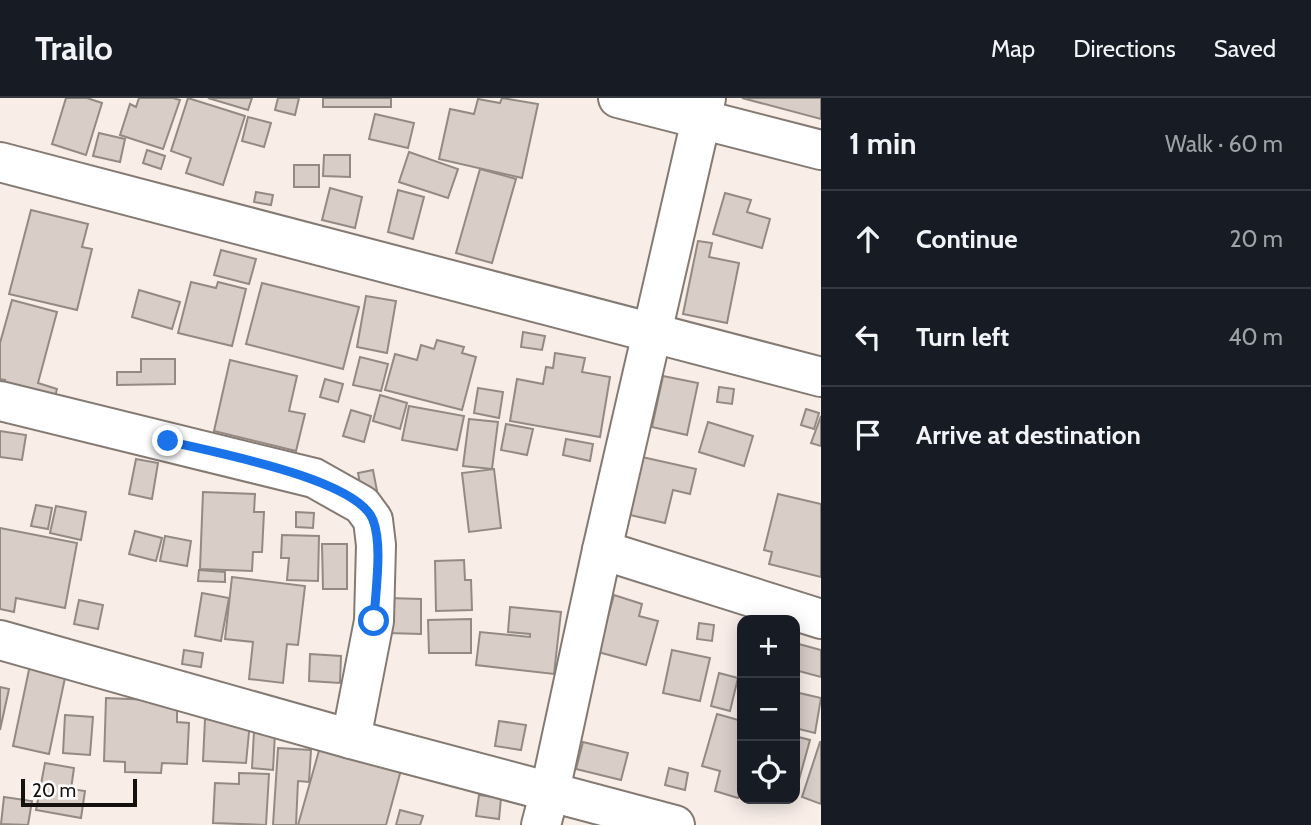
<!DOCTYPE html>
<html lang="en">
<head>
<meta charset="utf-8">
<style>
	:root { --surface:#171b24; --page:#20242c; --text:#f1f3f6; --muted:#9ea1a6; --line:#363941 }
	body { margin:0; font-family:Cabin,sans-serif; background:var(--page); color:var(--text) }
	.controls { position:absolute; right:21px; bottom:21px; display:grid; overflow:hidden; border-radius:14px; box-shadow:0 4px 18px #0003 }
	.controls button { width:63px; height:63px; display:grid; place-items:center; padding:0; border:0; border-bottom:2px solid var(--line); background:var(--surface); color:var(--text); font:35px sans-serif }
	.scale { position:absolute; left:21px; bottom:18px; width:116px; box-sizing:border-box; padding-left:7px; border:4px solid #15110f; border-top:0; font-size:19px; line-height:24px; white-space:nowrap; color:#15110f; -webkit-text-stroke:5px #fff; paint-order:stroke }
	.stop { position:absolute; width:21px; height:21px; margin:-16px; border:5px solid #1a73e8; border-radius:50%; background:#fff }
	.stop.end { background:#1a73e8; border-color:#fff; box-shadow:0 2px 7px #0008 }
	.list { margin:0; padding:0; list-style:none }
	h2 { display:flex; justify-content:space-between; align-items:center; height:91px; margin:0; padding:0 28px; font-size:30px }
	h2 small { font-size:23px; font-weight:400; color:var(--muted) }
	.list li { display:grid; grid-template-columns:46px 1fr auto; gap:21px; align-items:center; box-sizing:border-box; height:98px; padding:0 28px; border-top:2px solid var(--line) }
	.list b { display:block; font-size:26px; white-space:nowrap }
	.list em { font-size:23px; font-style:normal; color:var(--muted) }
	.icon { flex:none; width:38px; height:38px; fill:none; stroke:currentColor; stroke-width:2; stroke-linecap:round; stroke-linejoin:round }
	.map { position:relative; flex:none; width:821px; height:727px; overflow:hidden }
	header { display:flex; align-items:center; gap:42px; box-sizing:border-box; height:98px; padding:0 35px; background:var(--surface); border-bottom:2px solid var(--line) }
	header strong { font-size:33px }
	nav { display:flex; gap:38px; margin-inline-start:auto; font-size:24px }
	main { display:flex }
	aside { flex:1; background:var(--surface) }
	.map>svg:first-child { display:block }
	.building { fill:#d8cdc7; stroke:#948a84; stroke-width:2 }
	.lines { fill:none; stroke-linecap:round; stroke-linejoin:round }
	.minor-casing { stroke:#847a74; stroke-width:42 }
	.minor { stroke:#fff; stroke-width:38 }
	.route { stroke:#1a73e8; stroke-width:9 }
</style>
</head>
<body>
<header>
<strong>Trailo</strong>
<nav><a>Map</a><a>Directions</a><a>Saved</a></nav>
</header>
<main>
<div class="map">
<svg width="821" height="727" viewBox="0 0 821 727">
	<rect width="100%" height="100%" fill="#f8ede7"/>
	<g class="building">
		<polygon points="66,0 87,0 102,5 86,57 52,46"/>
		<polygon points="139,0 173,0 180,2 163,51 120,37 130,6 136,9"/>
		<polygon points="188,0 245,18 223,87 186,75 191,60 171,53"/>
		<polygon points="208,0 252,0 248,12"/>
		<polygon points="278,0 299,0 295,17 275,12"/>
		<rect x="323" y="0" width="68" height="9"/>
		<polygon points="502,0 538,6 522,80 439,61 450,11 474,16 478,1 500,5"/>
		<polygon points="742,0 821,0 821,21"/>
		<polygon points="375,16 414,25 408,50 369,41"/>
		<polygon points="248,19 271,25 264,49 242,43"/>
		<polygon points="99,35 125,41 120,64 93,58"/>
		<polygon points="147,52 165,58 161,71 143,65"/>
		<polygon points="409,54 458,71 448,100 399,84"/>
		<polygon points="324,57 350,57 350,79 323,78"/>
		<rect x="294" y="67" width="25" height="22"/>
		<polygon points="480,71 516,81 492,165 456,155"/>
		<polygon points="330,90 362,99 355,130 322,122"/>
		<polygon points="398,92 424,99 413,141 388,134"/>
		<polygon points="256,94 273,97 271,107 254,104"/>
		<polygon points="725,95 751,102 747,114 770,121 762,150 713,136"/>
		<polygon points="31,112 88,126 82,149 92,151 77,212 9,196"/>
		<polygon points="698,143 712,145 709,159 739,165 727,225 683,216"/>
		<polygon points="221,152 256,161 249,186 214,177"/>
		<polygon points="191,184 216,190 218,184 246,191 232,248 178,235"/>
		<polygon points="262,185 359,209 343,271 246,246"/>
		<polygon points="139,192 180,204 172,231 132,219"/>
		<polygon points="366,198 396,203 387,255 357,249"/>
		<polygon points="12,202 57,214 38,285 57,291 52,310 1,296 5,282 0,281 0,245"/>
		<polygon points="523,234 545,238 542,252 521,249"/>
		<polygon points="437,242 464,249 462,255 476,259 462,312 385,292 395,256 417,262 421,247 434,251"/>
		<polygon points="555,255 585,260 582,274 610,279 600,339 510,323 517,281 543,286 546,269 553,270"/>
		<polygon points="360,259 388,266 381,293 353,287"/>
		<polygon points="141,261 175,261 175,286 117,287 117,274 141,274"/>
		<polygon points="230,262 297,278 289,313 305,316 296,353 214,333"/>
		<polygon points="663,278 698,285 687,337 652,329"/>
		<polygon points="325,281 343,286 338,304 320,299"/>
		<polygon points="719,289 734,291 732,306 717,304"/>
		<polygon points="478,290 503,294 499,320 474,315"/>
		<polygon points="380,297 407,305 400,331 373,323"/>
		<polygon points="409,308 464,318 457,352 402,342"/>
		<polygon points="806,311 819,315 814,331 801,327"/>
		<polygon points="351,312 371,318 364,344 343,338"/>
		<polygon points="821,318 821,348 811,345"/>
		<polygon points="469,321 498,324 492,371 463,368"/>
		<polygon points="708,324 753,338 744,368 699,354"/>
		<polygon points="506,326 533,331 527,357 501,352"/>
		<polygon points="0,333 26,337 22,362 0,359"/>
		<polygon points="566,341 593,346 590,363 563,357"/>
		<polygon points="642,359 696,371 690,396 673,392 665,425 630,417"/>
		<polygon points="136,361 158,365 152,401 129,396"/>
		<polygon points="494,371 501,430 469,434 462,375"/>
		<polygon points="373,372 377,393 362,396 358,375"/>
		<polygon points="203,394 255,396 254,414 264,414 262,454 253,454 252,473 200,471"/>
		<polygon points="778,396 821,406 821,479 769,466 772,454 764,452"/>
		<polygon points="36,407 52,410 48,431 31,428"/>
		<polygon points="56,408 86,414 81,442 50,435"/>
		<polygon points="296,414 314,415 313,430 296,429"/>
		<polygon points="0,430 77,445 65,510 16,500 14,514 0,511"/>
		<polygon points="135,433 162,440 156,463 129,456"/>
		<polygon points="282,437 319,438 318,483 287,482 289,460 281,460"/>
		<polygon points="165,438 191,443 187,468 160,463"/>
		<polygon points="322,446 347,446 347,491 323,491"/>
		<polygon points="464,462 465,482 471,482 472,512 436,513 435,463"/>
		<polygon points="199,472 225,474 225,484 198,483"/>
		<polygon points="232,479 305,488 298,547 287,546 283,585 249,581 253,544 225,541"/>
		<polygon points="202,495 229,500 221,543 195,538"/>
		<polygon points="614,497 642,506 639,518 658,523 646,567 598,554"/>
		<polygon points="388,500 421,501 421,536 387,535"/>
		<polygon points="79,502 103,507 98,531 74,526"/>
		<polygon points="510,509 561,514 554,576 476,567 480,534 530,539 530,536 508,534"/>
		<polygon points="471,521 471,555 429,555 428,522"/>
		<polygon points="699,525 714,527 712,543 697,541"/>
		<polygon points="795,545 821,552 821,579 795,572"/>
		<polygon points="184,552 203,555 201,569 182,566"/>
		<polygon points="672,552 710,560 700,603 663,595"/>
		<polygon points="310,556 341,558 340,585 309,583"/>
		<polygon points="30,567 66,575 49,656 13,648"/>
		<polygon points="719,575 738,580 730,613 711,608"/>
		<polygon points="0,589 9,591 0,632"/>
		<polygon points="795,594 821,600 815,635 795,630"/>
		<polygon points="106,600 177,603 177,624 189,625 187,666 162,665 161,675 125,674 125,664 104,663"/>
		<polygon points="717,616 742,623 742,689 738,700 715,693 720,673 702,668"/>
		<polygon points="65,617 93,619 90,657 63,655"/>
		<polygon points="205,621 250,624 246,665 203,663"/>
		<polygon points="499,623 526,627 521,652 495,648"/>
		<polygon points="254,633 275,635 273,672 252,670"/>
		<polygon points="795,638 810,642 795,696"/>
		<polygon points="583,644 628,655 621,682 576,671"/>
		<polygon points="820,644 821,644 821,706 802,699"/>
		<polygon points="320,649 401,672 386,727 298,727"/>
		<polygon points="278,650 311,652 309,684 298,683 296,727 273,727"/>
		<polygon points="45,665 74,670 71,691 85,693 81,720 36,712"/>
		<polygon points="669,670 688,675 685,692 665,687"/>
		<polygon points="239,675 269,676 266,727 213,725 215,685 239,686"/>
		<polygon points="479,697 501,700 499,721 476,718"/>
		<polygon points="4,699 32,703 28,727 1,726"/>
		<polygon points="400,712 423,718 420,727 396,727"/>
	</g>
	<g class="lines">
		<defs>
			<g id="minor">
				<polyline points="618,0 821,52"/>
				<polyline points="0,64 821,279"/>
				<polyline points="0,303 314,380 362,407 373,422 376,447 374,523 351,641"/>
				<polyline points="602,452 821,521"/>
				<polyline points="0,542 351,641 675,727"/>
				<polyline points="541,727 550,693 602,452 706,0"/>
			</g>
		</defs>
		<use href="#minor" class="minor-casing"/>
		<use href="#minor" class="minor"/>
	</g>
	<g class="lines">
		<path class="route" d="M 168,343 C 211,354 357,380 373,422 C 383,448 375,495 374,523"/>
	</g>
</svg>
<div class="controls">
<button>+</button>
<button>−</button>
<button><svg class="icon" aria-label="locate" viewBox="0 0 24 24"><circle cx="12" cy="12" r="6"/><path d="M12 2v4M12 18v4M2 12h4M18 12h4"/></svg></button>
</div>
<div class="scale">20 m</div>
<div class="stop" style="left:374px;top:523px"></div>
<div class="stop end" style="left:168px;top:343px"></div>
</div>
<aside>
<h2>1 min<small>Walk · 60 m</small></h2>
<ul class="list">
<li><svg class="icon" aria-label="ahead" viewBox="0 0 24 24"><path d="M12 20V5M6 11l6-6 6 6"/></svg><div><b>Continue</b></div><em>20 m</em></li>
<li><svg class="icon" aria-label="left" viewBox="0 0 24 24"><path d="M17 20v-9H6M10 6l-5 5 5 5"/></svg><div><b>Turn left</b></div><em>40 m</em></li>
<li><svg class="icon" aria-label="arrive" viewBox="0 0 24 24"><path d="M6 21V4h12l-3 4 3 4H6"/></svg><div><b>Arrive at destination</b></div></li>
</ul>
</aside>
</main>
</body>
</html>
